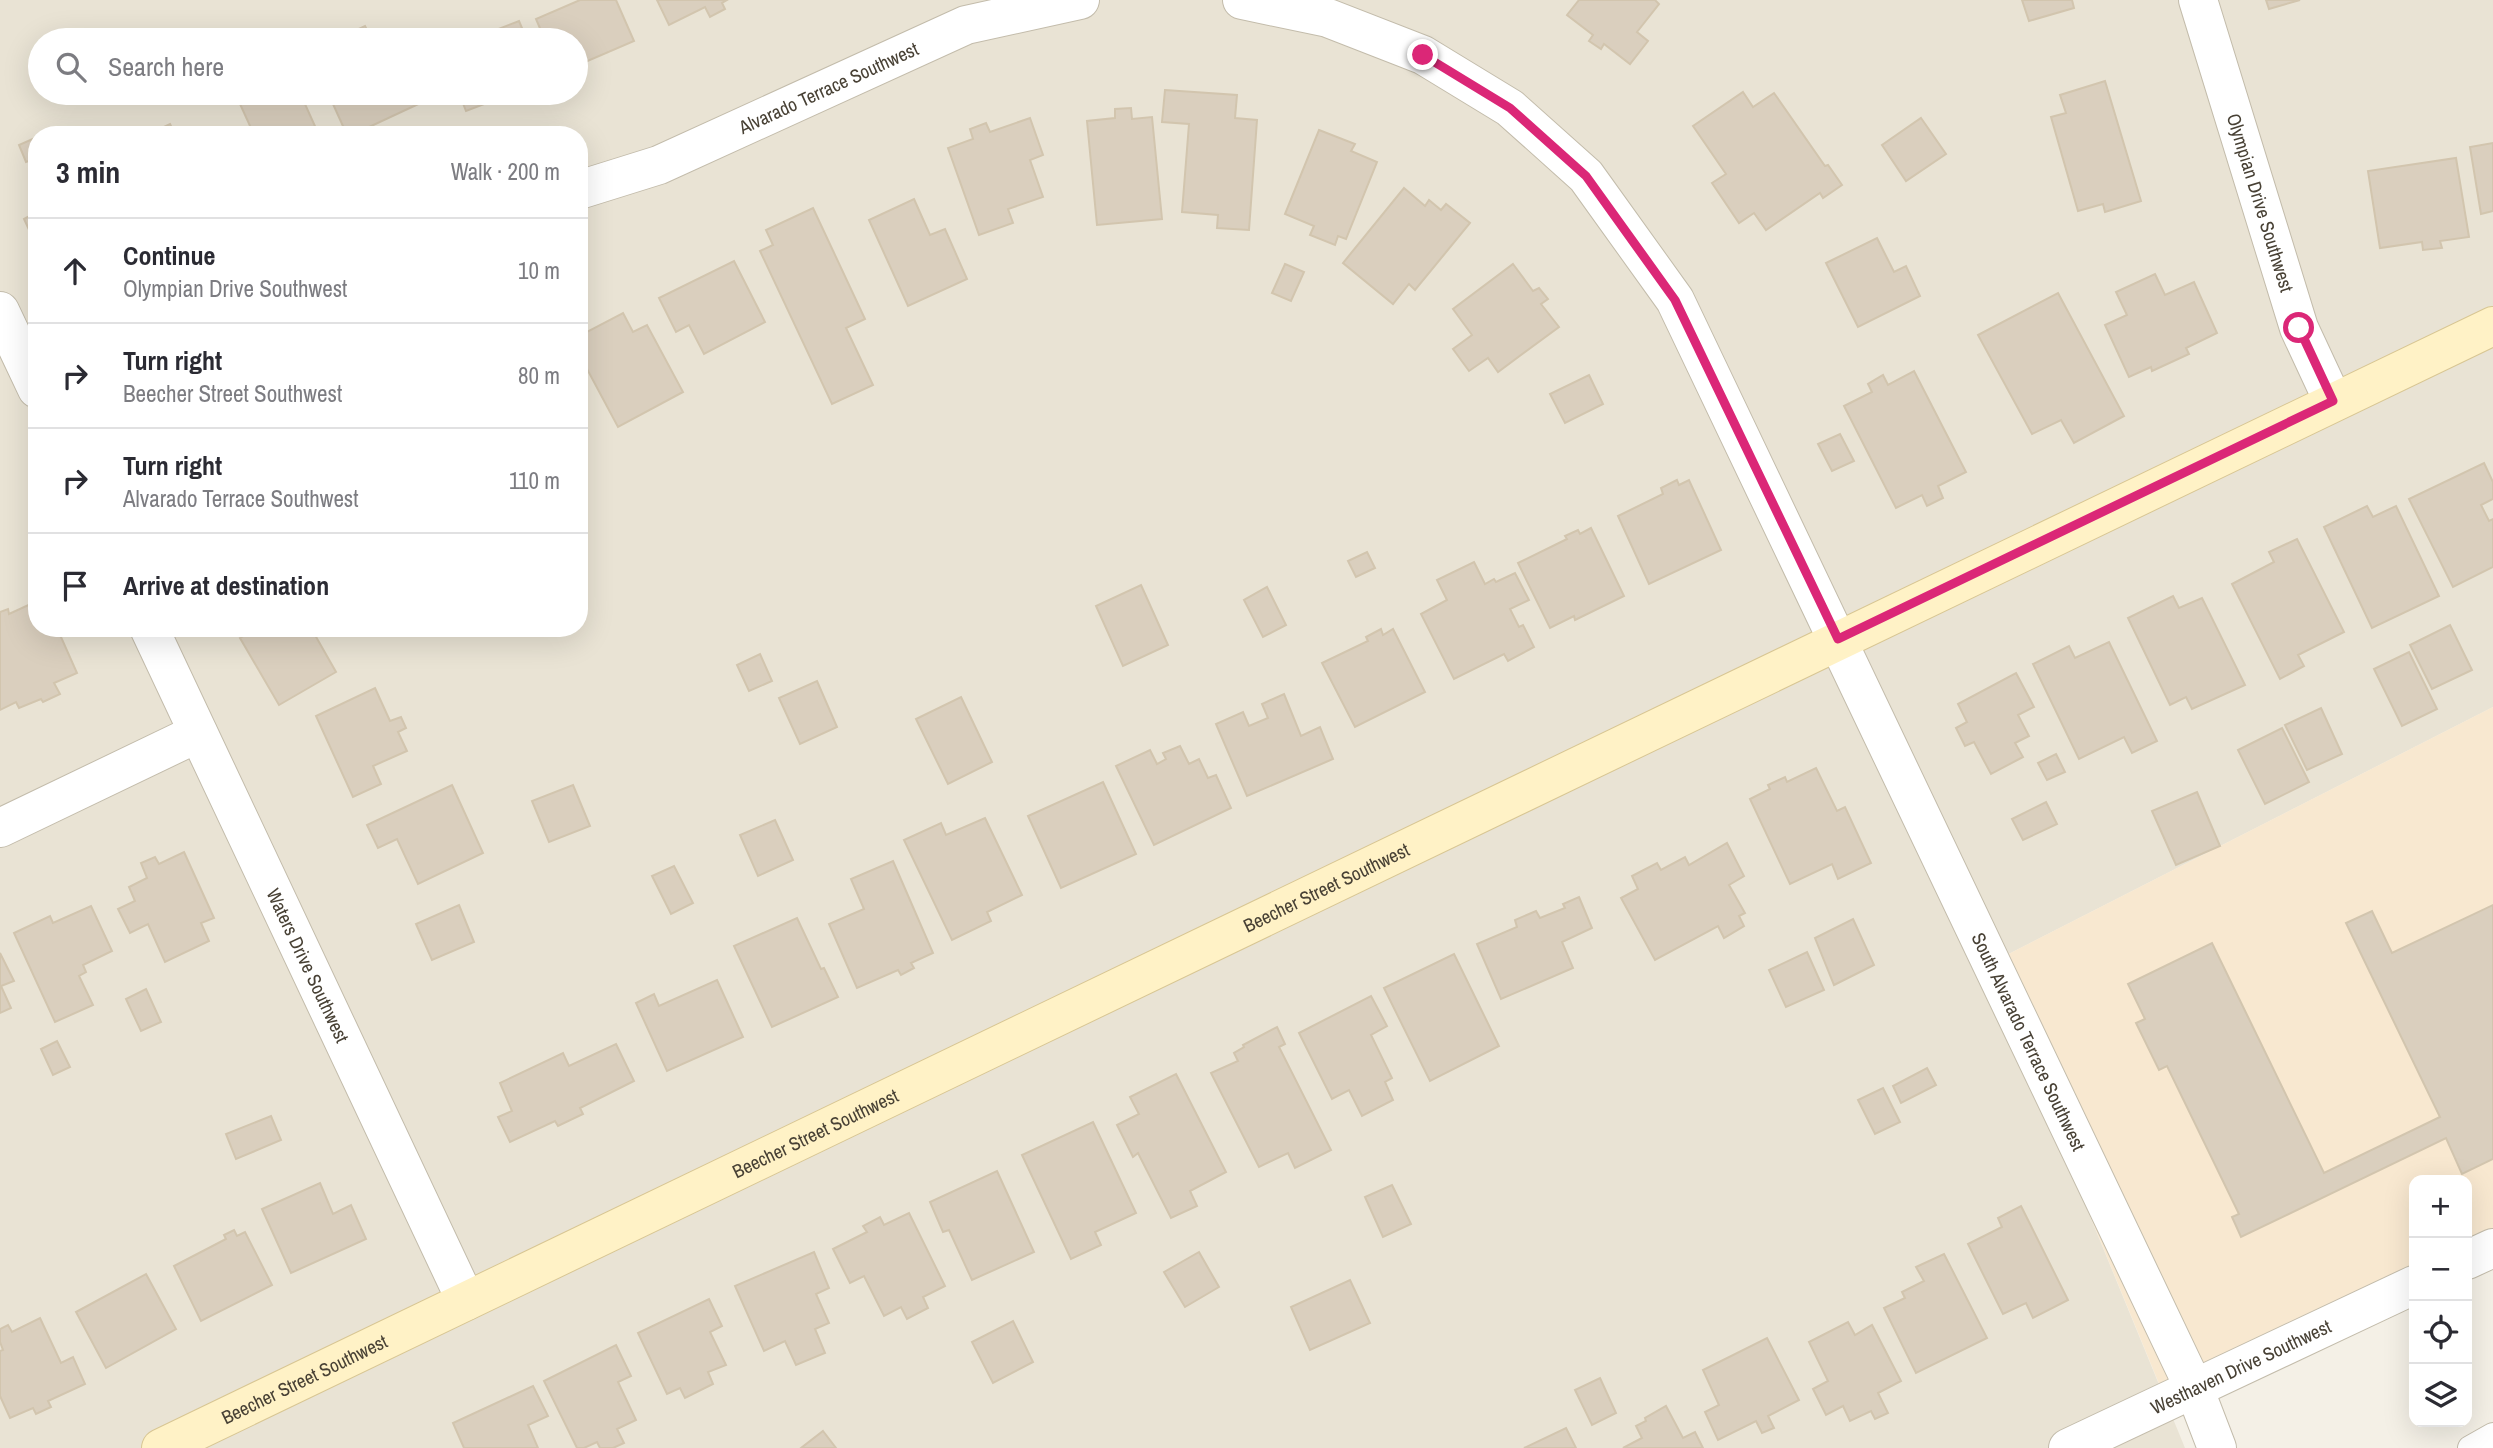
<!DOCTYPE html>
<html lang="en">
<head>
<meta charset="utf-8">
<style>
	:root { --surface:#fff; --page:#f2f2f3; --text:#2b2b33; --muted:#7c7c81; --line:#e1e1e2 }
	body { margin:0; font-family:"Archivo Narrow",sans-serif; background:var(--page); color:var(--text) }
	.controls { position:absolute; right:21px; bottom:21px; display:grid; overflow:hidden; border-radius:14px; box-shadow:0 7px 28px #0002 }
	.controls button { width:63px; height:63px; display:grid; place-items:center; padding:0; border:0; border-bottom:2px solid var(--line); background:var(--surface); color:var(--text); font:35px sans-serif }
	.stop { position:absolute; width:21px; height:21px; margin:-16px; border:5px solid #db2777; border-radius:50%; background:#fff }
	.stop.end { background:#db2777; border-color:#fff; box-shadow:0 2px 7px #0008 }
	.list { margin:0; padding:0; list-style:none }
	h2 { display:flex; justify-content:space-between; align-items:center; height:91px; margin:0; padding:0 28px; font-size:30px }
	h2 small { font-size:23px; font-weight:400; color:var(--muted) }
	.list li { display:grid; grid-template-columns:46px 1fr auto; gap:21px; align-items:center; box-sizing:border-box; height:105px; padding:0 28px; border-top:2px solid var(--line) }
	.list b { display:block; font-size:26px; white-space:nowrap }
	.list p { margin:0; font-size:23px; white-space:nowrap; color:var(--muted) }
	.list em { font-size:23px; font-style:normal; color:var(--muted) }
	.icon { flex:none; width:38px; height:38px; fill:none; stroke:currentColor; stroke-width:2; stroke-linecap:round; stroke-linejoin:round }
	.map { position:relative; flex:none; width:2493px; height:1448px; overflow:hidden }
	.search { position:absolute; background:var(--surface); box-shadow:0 7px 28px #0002; left:28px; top:28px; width:560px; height:77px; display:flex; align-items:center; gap:18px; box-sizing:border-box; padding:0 24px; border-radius:38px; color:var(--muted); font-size:26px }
	.panel { position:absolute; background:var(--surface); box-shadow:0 7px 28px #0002; left:28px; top:126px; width:560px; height:511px; border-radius:28px }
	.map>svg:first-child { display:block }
	.residential { fill:#e9e3d4; fill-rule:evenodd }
	.commercial { fill:#f8e8d0 }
	.building { fill:#dacfbe; stroke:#d2c5ae; stroke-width:2 }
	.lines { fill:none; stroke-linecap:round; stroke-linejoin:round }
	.lane-casing { stroke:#c3bcab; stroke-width:26 }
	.street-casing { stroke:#c3bcab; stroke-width:40 }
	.secondary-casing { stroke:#d8c693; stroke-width:40 }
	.lane { stroke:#fff; stroke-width:24 }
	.street { stroke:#fff; stroke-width:38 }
	.secondary { stroke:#fff2c6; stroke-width:38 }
	.route { stroke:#db2777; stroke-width:9 }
	.labels { text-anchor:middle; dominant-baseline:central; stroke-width:6; stroke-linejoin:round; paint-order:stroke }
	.street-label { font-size:19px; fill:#484135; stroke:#fff }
</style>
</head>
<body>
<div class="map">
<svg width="2493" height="1448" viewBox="0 0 2493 1448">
	<rect width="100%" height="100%" fill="#f4f0e6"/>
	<path class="residential" d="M 0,0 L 2493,0 L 2493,707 L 1987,965 L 2185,1448 L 0,1448 ZM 40,40 L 576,40 L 576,93 L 40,93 ZM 37,135 L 579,135 L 579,628 L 37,628 Z"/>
	<polygon class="commercial" points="2493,707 2493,1235 2467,1247 2467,1180 2414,1180 2414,1271 2160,1386 1987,965"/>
	<g class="building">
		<polygon points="580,0 616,0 634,41 576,66 576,40 545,40 536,19"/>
		<polygon points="657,0 727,0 722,3 725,9 710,17 705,7 669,25"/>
		<polygon points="1579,0 1655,0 1659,4 1637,32 1648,41 1630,64 1604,44 1601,49 1589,41 1593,35 1567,15"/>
		<polygon points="2022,0 2072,0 2074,8 2029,21"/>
		<polygon points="2266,0 2300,0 2269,9"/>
		<polygon points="519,21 527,40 470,40"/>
		<polygon points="365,26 372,40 335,40"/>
		<polygon points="2105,81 2141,201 2105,212 2103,204 2078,211 2051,117 2066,113 2060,95"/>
		<polygon points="1165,90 1237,95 1235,118 1257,120 1249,230 1217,228 1218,215 1182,212 1189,124 1162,122"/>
		<polygon points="1743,92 1753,107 1774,93 1825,166 1828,165 1842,185 1823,198 1820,193 1766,230 1754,213 1739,223 1712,183 1726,174 1693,126"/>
		<polygon points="235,93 300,93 319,135 236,135 251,128"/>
		<polygon points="328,93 423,93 427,100 352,135 347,135"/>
		<polygon points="459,93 513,93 466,111"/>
		<polygon points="1131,108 1132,119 1152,117 1162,219 1097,225 1087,121 1115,118 1115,109"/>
		<polygon points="1030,118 1043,155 1030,160 1043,197 1008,209 1013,223 979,235 948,148 973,139 970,129 986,123 990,132"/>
		<polygon points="1921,118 1946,154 1906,181 1882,145"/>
		<polygon points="170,124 175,135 147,135"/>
		<polygon points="1319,130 1355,144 1351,151 1377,162 1346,239 1338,236 1335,245 1310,235 1314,226 1285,214"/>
		<polygon points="37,137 37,158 26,162 19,145"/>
		<polygon points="2493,143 2493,211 2481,214 2470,147"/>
		<polygon points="2456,158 2469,237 2440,241 2442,248 2423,250 2422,242 2380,248 2368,171"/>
		<polygon points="1404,188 1425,206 1429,200 1441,210 1446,204 1470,223 1415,290 1409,284 1393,304 1343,263"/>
		<polygon points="914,199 930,235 945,229 967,279 908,306 869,220"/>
		<polygon points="813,208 865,319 846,328 873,385 832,404 760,251 773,245 766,230"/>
		<polygon points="37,212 37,247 24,219"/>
		<polygon points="1877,238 1894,272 1906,266 1920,296 1858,327 1826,263"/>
		<polygon points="734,261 765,322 704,354 689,325 676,332 659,298"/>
		<polygon points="1285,264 1304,272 1291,301 1272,293"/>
		<polygon points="1513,264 1533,291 1539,288 1548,299 1541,304 1559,327 1498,372 1488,358 1469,371 1453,349 1472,335 1453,309"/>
		<polygon points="2155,274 2165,295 2194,282 2217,333 2186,348 2189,354 2152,371 2151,367 2129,377 2105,325 2127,315 2116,292"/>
		<polygon points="2058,293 2124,416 2074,443 2061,420 2032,434 1978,335"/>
		<polygon points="623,313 633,332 647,325 683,392 618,427 579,354 579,336"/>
		<polygon points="1914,371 1966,472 1938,486 1943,498 1927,506 1922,495 1896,508 1844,406 1872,392 1868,384 1883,375 1888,385"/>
		<polygon points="1589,375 1603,404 1565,423 1550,394"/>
		<polygon points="1840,434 1854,461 1832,471 1818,444"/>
		<polygon points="2484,463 2493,482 2493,499 2481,505 2489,521 2493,519 2493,567 2453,587 2409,499"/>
		<polygon points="1677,480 1679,485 1689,480 1721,550 1649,584 1618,516 1663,494 1661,488"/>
		<polygon points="2367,506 2373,517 2396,506 2439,596 2372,628 2324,527"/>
		<polygon points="1591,528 1624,596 1575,620 1574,616 1550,628 1518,563 1567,539 1565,536 1578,530 1580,534"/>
		<polygon points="2297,539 2344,632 2298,655 2304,666 2280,679 2232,584 2274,562 2269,552"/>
		<polygon points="1367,552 1375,568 1356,577 1348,561"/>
		<polygon points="1474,562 1485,584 1494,579 1496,582 1515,573 1529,600 1510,609 1519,627 1523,625 1534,647 1508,661 1504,654 1454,679 1421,614 1447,600 1437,580"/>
		<polygon points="1141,585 1168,645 1123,666 1096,606"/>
		<polygon points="1267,587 1286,625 1263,637 1244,600"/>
		<polygon points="2173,596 2179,608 2202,598 2245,685 2192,709 2186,697 2170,705 2128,618"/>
		<polygon points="37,601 37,628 57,628 77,673 54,683 60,694 43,702 41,699 19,708 16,702 0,710 0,612 8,609 9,614"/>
		<polygon points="2450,625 2472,670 2432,689 2410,645"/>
		<polygon points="257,628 311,628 336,672 279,705 240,638"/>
		<polygon points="1381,629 1383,635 1393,629 1425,692 1355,727 1322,663 1368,641 1366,637"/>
		<polygon points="2109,642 2157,741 2132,753 2124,737 2079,759 2033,664 2069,646 2075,658"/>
		<polygon points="2409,652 2437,709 2402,726 2374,669"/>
		<polygon points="760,654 772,681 749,691 737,665"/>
		<polygon points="2016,673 2034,707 2018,715 2029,736 2015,743 2023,757 1991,774 1974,742 1965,746 1956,728 1967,722 1958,704"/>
		<polygon points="817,681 837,727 800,744 779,698"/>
		<polygon points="375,688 390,721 401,717 406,728 398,732 407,751 373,766 381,784 353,797 316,716"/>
		<polygon points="1284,694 1301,736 1320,727 1333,759 1247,796 1216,724 1243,712 1249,726 1268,718 1262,704"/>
		<polygon points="961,697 992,762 948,784 916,719"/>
		<polygon points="2321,708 2342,754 2307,770 2285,725"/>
		<polygon points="2282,728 2309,782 2265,804 2238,750"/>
		<polygon points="1180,746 1189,764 1199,759 1208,778 1216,775 1231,808 1154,845 1116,766 1150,750 1157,764 1166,759 1163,753"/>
		<polygon points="2056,754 2065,772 2047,780 2038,763"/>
		<polygon points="1816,768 1837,811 1845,807 1871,863 1838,879 1832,864 1790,884 1750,799 1770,789 1768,785 1785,777 1787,782"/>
		<polygon points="1103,782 1136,854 1061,888 1028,816"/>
		<polygon points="452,785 483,853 418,884 397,839 378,848 367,825"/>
		<polygon points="573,785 590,826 549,842 532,801"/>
		<polygon points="2197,792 2220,846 2176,865 2152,811"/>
		<polygon points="2046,802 2057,824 2023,840 2012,819"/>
		<polygon points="985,818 1022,895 987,912 991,921 952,940 904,840 941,823 946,835"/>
		<polygon points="775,820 793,860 758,876 740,835"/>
		<polygon points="1727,843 1744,876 1729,885 1745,913 1739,916 1744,926 1724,938 1718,926 1655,960 1621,898 1638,889 1632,876 1657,863 1661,870 1685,857 1689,865"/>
		<polygon points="184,852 214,918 201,923 209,941 165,962 148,924 130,933 118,909 135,901 129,887 147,878 141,863 155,857 159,864"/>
		<polygon points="893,861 933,953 911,963 914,968 901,975 898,970 857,988 829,924 864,909 851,879"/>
		<polygon points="674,866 693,903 671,914 652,876"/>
		<polygon points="1579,897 1592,928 1562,942 1573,968 1501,999 1477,944 1517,927 1515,920 1536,911 1540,918 1565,908 1563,904"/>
		<polygon points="459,905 474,942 432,960 416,924"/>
		<polygon points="2493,905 2493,1159 2462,1174 2446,1138 2241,1237 2232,1217 2239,1214 2167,1066 2159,1070 2136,1023 2145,1019 2128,984 2212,943 2324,1173 2440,1117 2346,923 2372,911 2392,953"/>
		<polygon points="91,906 112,951 83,965 86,972 79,976 93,1005 55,1022 14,933 50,916 53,923"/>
		<polygon points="797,918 821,969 824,968 838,997 772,1027 734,946"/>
		<polygon points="1853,919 1874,965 1834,985 1815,938"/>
		<polygon points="1807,952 1824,990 1786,1007 1769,970"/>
		<polygon points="0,953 14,981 1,986 11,1008 0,1013"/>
		<polygon points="1454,954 1499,1046 1430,1081 1384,988"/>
		<polygon points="717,980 743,1037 667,1071 636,1003 654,994 659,1006"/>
		<polygon points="146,989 161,1022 141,1031 126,999"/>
		<polygon points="1371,996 1387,1026 1371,1035 1392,1078 1385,1082 1393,1100 1362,1116 1349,1090 1332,1099 1299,1033"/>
		<polygon points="1277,1027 1285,1044 1279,1047 1331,1150 1295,1168 1288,1153 1259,1167 1211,1073 1238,1061 1234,1053 1244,1047 1243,1045"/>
		<polygon points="57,1041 70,1067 53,1075 41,1049"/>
		<polygon points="616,1044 634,1081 580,1108 583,1114 558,1126 555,1121 510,1142 498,1117 512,1111 500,1083 563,1053 569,1066"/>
		<polygon points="1927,1068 1936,1085 1901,1103 1893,1086"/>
		<polygon points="1176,1074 1226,1172 1190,1191 1197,1206 1171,1218 1138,1153 1133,1157 1117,1125 1139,1114 1130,1097"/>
		<polygon points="1883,1088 1900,1122 1875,1134 1858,1100"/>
		<polygon points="271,1116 281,1140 236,1159 226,1134"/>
		<polygon points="1093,1122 1136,1213 1095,1232 1101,1245 1071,1259 1022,1155"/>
		<polygon points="997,1171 1034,1252 972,1280 949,1230 943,1232 930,1202"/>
		<polygon points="320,1183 333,1214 351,1205 366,1239 291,1273 262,1209"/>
		<polygon points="1392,1185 1411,1224 1383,1237 1365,1197"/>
		<polygon points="2021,1206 2068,1300 2033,1318 2026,1303 2003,1314 1968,1244 2002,1227 1998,1218"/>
		<polygon points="909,1213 945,1286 923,1297 928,1308 907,1319 901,1307 884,1316 864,1276 850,1283 833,1249 867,1232 863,1226 880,1217 884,1225"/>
		<polygon points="234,1230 237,1236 245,1232 272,1285 201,1321 174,1266 226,1239 224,1235"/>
		<polygon points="814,1252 829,1288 816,1294 829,1323 815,1329 825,1353 796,1365 785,1341 764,1351 735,1286"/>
		<polygon points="1199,1252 1219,1287 1185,1307 1164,1272"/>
		<polygon points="1944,1254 1987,1338 1916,1373 1884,1308 1905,1298 1902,1292 1924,1281 1916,1267"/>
		<polygon points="146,1274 176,1329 106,1368 76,1312"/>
		<polygon points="1350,1280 1370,1323 1310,1350 1291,1307"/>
		<polygon points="709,1299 722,1326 710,1332 726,1365 708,1372 713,1384 685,1398 680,1388 667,1394 638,1333"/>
		<polygon points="40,1318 61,1363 73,1357 85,1384 48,1401 51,1407 36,1414 33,1408 10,1418 0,1396 0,1351 3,1350 0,1342 0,1329 8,1325 12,1332"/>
		<polygon points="1013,1321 1033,1362 993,1383 972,1342"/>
		<polygon points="1848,1322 1855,1335 1872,1325 1901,1381 1878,1393 1888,1413 1875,1419 1871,1411 1850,1421 1843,1406 1826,1415 1813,1389 1828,1381 1809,1342"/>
		<polygon points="1767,1338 1799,1400 1768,1416 1774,1428 1762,1433 1756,1421 1718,1440 1705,1412 1719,1405 1703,1370"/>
		<polygon points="616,1345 631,1376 618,1382 636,1420 617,1429 624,1443 613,1448 600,1448 597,1442 584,1448 577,1448 544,1381"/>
		<polygon points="1600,1378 1616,1413 1592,1425 1575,1390"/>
		<polygon points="533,1386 548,1416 528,1425 538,1448 464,1448 453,1423"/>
		<polygon points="1666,1406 1683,1438 1695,1432 1703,1448 1623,1448 1642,1438 1636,1426 1646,1421 1645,1418"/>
		<polygon points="1566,1428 1576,1448 1524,1448"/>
		<polygon points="823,1431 836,1448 801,1448"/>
	</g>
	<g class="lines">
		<defs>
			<polyline id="lane" points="2470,1448 2493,1435"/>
			<g id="street">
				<path id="s1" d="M 1242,0 L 1328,18 L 1423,55 L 1510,108 L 1586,176 L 1675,300 L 2194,1388 L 2217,1448"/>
				<path id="s2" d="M 2198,0 L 2299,328 L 2333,401"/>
				<path id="s3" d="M 579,190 L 659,165 L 966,25 L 1080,0"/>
				<polyline points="0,311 37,389"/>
				<path id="s4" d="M 149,628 L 466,1301"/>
				<polyline points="0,828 198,733"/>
				<polyline points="2467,1260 2493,1248"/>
				<path id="s5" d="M 2068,1448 L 2414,1285"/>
			</g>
			<g id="secondary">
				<path id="s6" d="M 161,1448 L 2493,326"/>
			</g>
		</defs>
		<use href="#lane" class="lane-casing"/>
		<use href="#street" class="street-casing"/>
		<use href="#secondary" class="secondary-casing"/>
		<use href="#lane" class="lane"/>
		<use href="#street" class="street"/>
		<use href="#secondary" class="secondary"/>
	</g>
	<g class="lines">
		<polyline class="route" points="1423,55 1510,108 1586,176 1675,300 1838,639 2333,401 2299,328"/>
	</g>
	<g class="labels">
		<g class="street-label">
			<text stroke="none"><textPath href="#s3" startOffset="270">Alvarado Terrace Southwest</textPath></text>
			<text stroke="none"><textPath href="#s2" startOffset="212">Olympian Drive Southwest</textPath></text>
			<text stroke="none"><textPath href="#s6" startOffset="1293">Beecher Street Southwest</textPath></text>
			<text stroke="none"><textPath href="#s4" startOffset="373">Waters Drive Southwest</textPath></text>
			<text stroke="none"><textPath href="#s1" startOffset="1368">South Alvarado Terrace Southwest</textPath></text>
			<text stroke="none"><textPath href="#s6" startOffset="726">Beecher Street Southwest</textPath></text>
			<text stroke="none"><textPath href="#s5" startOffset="191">Westhaven Drive Southwest</textPath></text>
			<text stroke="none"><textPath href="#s6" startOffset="159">Beecher Street Southwest</textPath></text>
		</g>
	</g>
</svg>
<div class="controls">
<button>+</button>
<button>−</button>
<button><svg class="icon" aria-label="locate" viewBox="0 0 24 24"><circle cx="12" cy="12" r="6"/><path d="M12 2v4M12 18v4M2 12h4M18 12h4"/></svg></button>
<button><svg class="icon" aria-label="layers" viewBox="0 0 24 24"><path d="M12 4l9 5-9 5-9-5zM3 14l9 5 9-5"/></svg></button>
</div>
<div class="stop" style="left:2299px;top:328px"></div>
<div class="stop end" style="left:1423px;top:55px"></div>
<div class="search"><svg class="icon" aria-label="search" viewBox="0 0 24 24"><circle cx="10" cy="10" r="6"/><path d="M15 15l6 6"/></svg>Search here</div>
<section class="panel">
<h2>3 min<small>Walk · 200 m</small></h2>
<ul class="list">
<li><svg class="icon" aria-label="ahead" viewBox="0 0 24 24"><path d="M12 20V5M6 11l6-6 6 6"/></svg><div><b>Continue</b><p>Olympian Drive Southwest</p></div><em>10 m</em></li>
<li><svg class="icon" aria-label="right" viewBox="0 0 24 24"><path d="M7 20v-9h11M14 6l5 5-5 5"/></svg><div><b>Turn right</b><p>Beecher Street Southwest</p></div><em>80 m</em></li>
<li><svg class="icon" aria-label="right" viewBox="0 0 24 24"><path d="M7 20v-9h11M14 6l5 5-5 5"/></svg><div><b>Turn right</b><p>Alvarado Terrace Southwest</p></div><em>110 m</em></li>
<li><svg class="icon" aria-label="arrive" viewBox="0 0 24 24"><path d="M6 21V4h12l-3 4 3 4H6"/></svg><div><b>Arrive at destination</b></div></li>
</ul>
</section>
</div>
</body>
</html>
